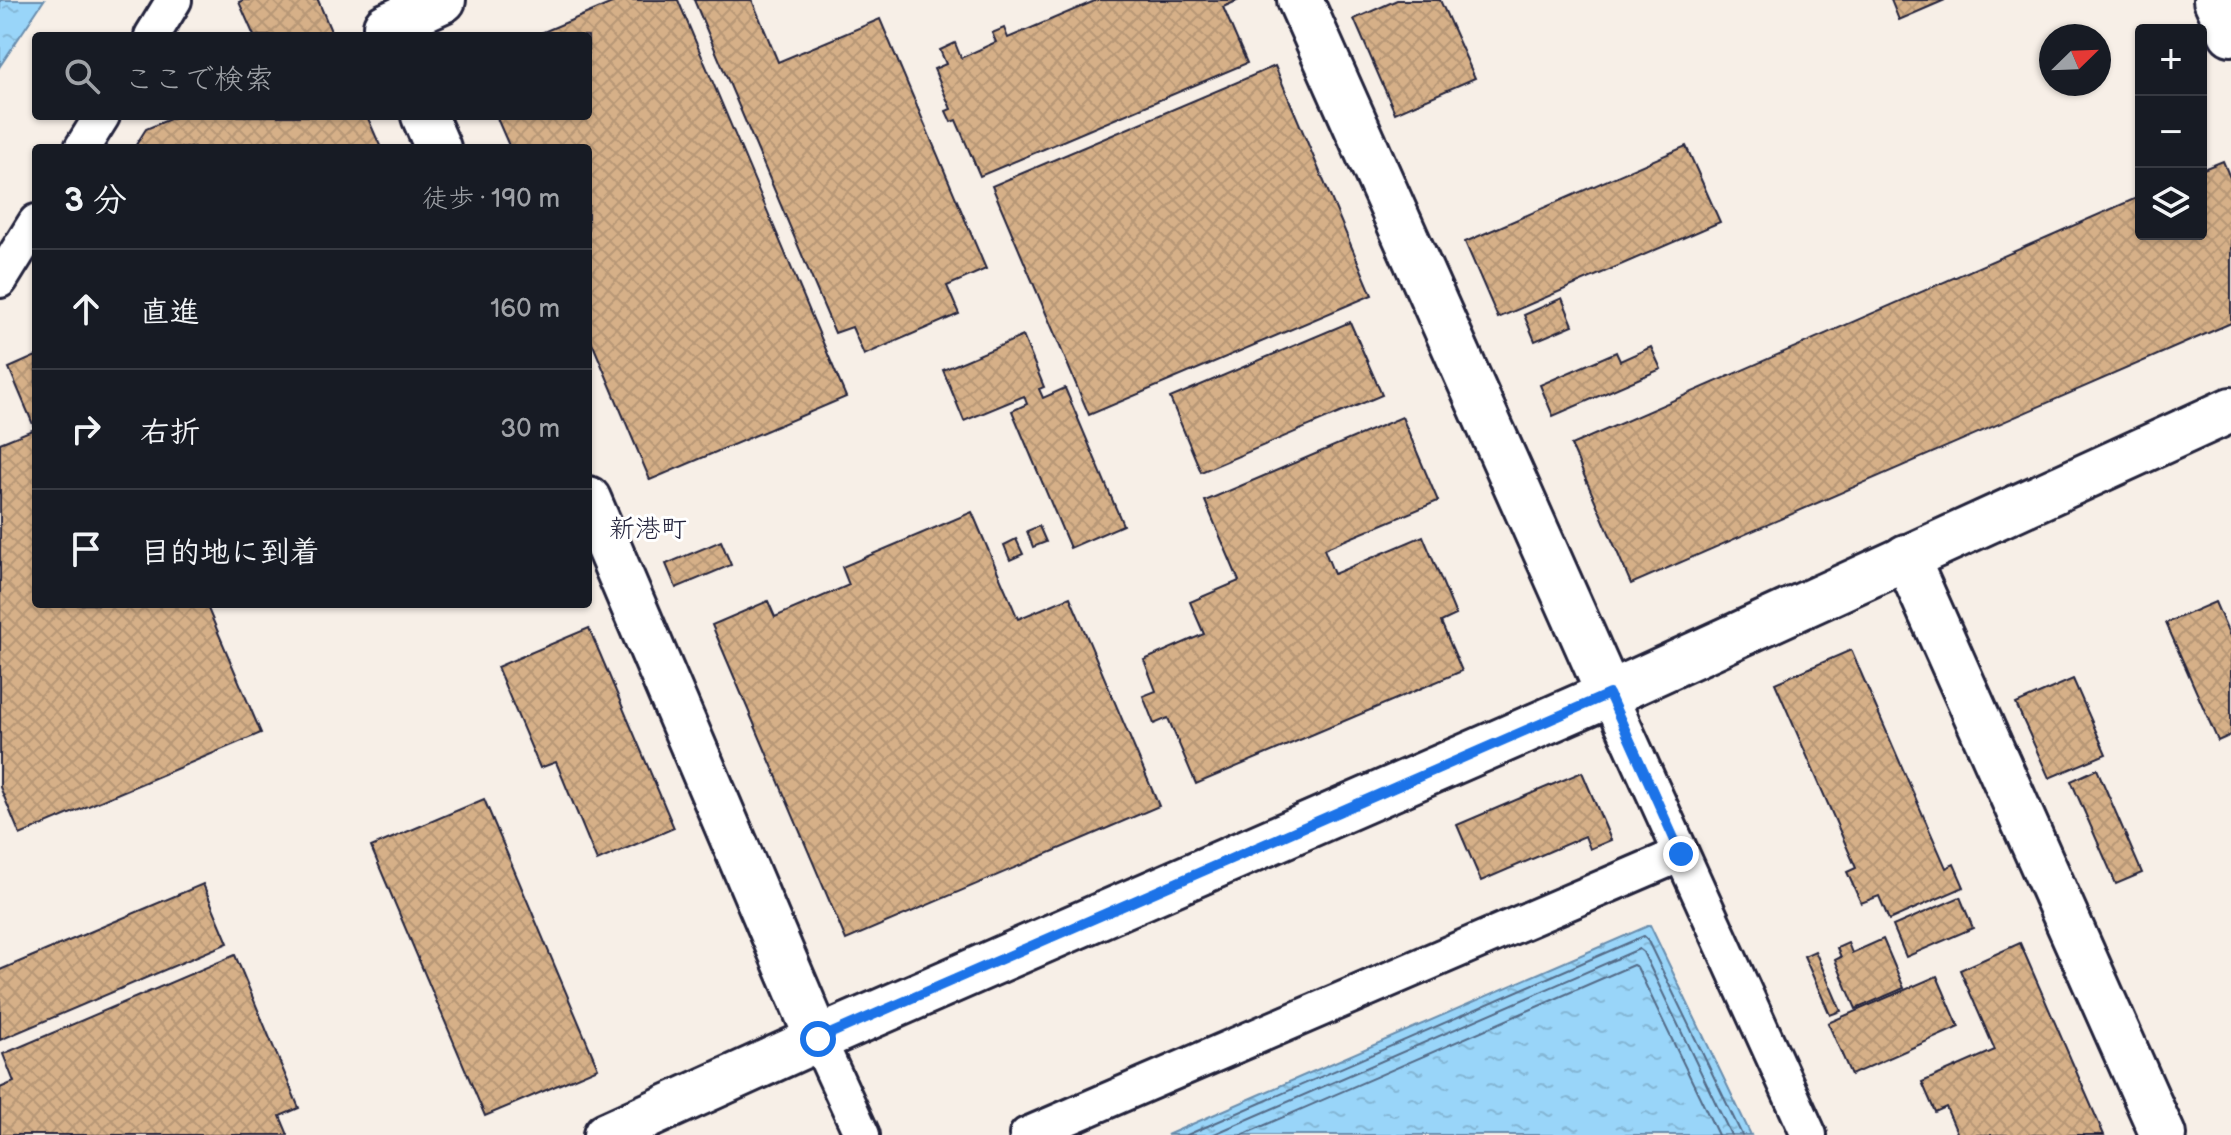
<!DOCTYPE html>
<html lang="ja">
<head>
<meta charset="utf-8">
<style>
	:root { --surface:#171b24; --page:#20242c; --text:#f1f3f6; --muted:#9ea1a6; --line:#363941 }
	body { margin:0; font-family:"Balsamiq Sans","Klee One",sans-serif; background:var(--page); color:var(--text) }
	.controls { position:absolute; right:24px; top:24px; display:grid; overflow:hidden; border-radius:8px; box-shadow:0 2px 6px #0004 }
	.controls button { width:72px; height:72px; display:grid; place-items:center; padding:0; border:0; border-bottom:2px solid var(--line); background:var(--surface); color:var(--text); font:40px sans-serif }
	.compass { position:absolute; left:2039px; top:24px; width:72px; height:72px; border-radius:50%; background:var(--surface); box-shadow:0 2px 6px #0004; rotate:67deg }
	.stop { position:absolute; width:24px; height:24px; margin:-18px; border:6px solid #1a73e8; border-radius:50%; background:#fff }
	.stop.end { background:#1a73e8; border-color:#fff; box-shadow:0 2px 8px #0008 }
	.list { margin:0; padding:0; list-style:none }
	h2 { display:flex; justify-content:space-between; align-items:center; height:104px; margin:0; padding:0 32px; font-size:34px }
	h2 small { font-size:26px; font-weight:400; color:var(--muted) }
	.list li { display:grid; grid-template-columns:52px 1fr auto; gap:24px; align-items:center; box-sizing:border-box; height:120px; padding:0 32px; border-top:2px solid var(--line) }
	.list b { display:block; font-size:30px; white-space:nowrap }
	.list em { font-size:26px; font-style:normal; color:var(--muted) }
	.icon { flex:none; width:44px; height:44px; fill:none; stroke:currentColor; stroke-width:2; stroke-linecap:round; stroke-linejoin:round }
	.map { position:relative; flex:none; width:2231px; height:1135px; overflow:hidden }
	.search { position:absolute; background:var(--surface); box-shadow:0 2px 6px #0004; left:32px; top:32px; width:560px; height:88px; display:flex; align-items:center; gap:20px; box-sizing:border-box; padding:0 28px; border-radius:8px; color:var(--muted); font-size:30px }
	.panel { position:absolute; background:var(--surface); box-shadow:0 2px 6px #0004; left:32px; top:144px; width:560px; height:464px; border-radius:8px }
	.map>svg:first-child { display:block }
	.water { fill:url(#water-ripples); stroke:#698dad; stroke-width:2 }
	.lines { fill:none; stroke-linecap:round; stroke-linejoin:round }
	.shore { stroke:#526a87; stroke-width:2 }
	.building { fill:url(#building-cross-hatch); stroke:#22223b; stroke-width:2 }
	.street-casing { stroke:#22223b; stroke-width:40 }
	.secondary-casing { stroke:#22223b; stroke-width:50 }
	.street { stroke:#fff; stroke-width:34 }
	.secondary { stroke:#fff; stroke-width:44 }
	.route { stroke:#1a73e8; stroke-width:10 }
	.labels { text-anchor:middle; dominant-baseline:central; stroke-width:6; stroke-linejoin:round; paint-order:stroke }
	.quarter-label { font-size:26px; fill:#22223b; stroke:#fff }
</style>
</head>
<body>
<div class="map">
<svg width="2231" height="1135" viewBox="0 0 2231 1135">
	<defs>
		<pattern id="water-ripples" width="26" height="14" patternUnits="userSpaceOnUse" patternTransform="scale(2)"><rect width="26" height="14" fill="#99d5f9"/><path d="M2 4q2-2 4 0t4 0M15 11q2-2 4 0t4 0" fill="none" stroke="#84b7d6"/></pattern>
		<pattern id="building-cross-hatch" width="8" height="8" patternUnits="userSpaceOnUse" patternTransform="scale(2)"><rect width="8" height="8" fill="#d6b088"/><path d="M0 0l8 8M0 8l8-8" fill="none" stroke="#b79776"/></pattern>
	</defs>
	<rect width="100%" height="100%" fill="#f7efe7"/>
	<filter id="ink" filterUnits="userSpaceOnUse"><feTurbulence type="fractalNoise" baseFrequency=".0125" numOctaves="2"/><feDisplacementMap in="SourceGraphic" scale="16" xChannelSelector="R" yChannelSelector="G"/><feConvolveMatrix kernelMatrix="1 2 1 2 8 2 1 2 1" color-interpolation-filters="sRGB"/></filter>
	<g filter="url(#ink)">
		<g class="water">
			<polygon points="0,0 44,0 0,66"/>
			<polygon points="1650,925 1751,1135 1167,1135"/>
		</g>
		<g class="lines">
			<g class="shore">
				<polyline points="1187,1135 1644,936 1647,939 1742,1135"/>
				<polyline points="1212,1135 1639,949 1643,952 1731,1135"/>
				<polyline points="1242,1135 1633,965 1637,967 1718,1135"/>
			</g>
		</g>
		<g class="building">
			<polygon points="243,0 318,0 333,36 254,36 239,2"/>
			<polygon points="619,0 678,0 846,397 650,480 588,333 588,148 510,148 496,116 588,116 588,36 534,36"/>
			<polygon points="694,0 752,0 778,62 880,19 986,269 947,286 959,314 864,355 852,327 835,333"/>
			<polygon points="1097,0 1239,0 1223,7 1247,63 980,176 956,120 951,122 946,111 951,109 934,69 946,64 940,50 955,43 961,58 996,42 992,33 1004,28 1008,38"/>
			<polygon points="1397,0 1440,0 1475,78 1395,113 1354,19"/>
			<polygon points="1891,0 1945,0 1899,20"/>
			<polygon points="1275,66 1372,295 1089,415 992,186"/>
			<polygon points="177,116 367,116 381,148 134,148 146,129"/>
			<polygon points="1686,146 1720,222 1498,318 1465,242"/>
			<polygon points="2223,161 2231,180 2231,323 1631,584 1571,445 2141,196 2141,234 2201,234 2201,170"/>
			<polygon points="1562,298 1573,325 1535,341 1524,315"/>
			<polygon points="1350,322 1382,395 1201,472 1170,398"/>
			<polygon points="1023,336 1044,387 1039,389 1043,398 1065,388 1123,525 1070,548 1012,411 1027,404 1024,396 964,421 943,370"/>
			<polygon points="1651,347 1661,369 1553,416 1540,385 1616,352 1620,361"/>
			<polygon points="36,356 36,604 206,604 261,733 20,835 0,787 0,443 35,429 9,368"/>
			<polygon points="1402,417 1438,501 1324,549 1334,574 1423,536 1456,615 1441,622 1462,671 1196,784 1168,718 1154,724 1143,696 1156,691 1144,660 1204,634 1190,602 1239,581 1205,501"/>
			<polygon points="972,512 1018,619 1070,597 1159,806 846,940 712,625 768,601 775,617 849,585 842,567"/>
			<polygon points="1039,526 1046,542 1033,547 1027,531"/>
			<polygon points="1016,539 1023,554 1010,560 1004,545"/>
			<polygon points="721,541 731,565 676,588 666,564"/>
			<polygon points="2215,602 2231,639 2231,735 2218,741 2166,623"/>
			<polygon points="589,628 674,828 597,861 556,762 540,768 497,667"/>
			<polygon points="1851,650 1946,868 1954,864 1964,887 1889,920 1879,896 1861,903 1847,872 1856,868 1775,683"/>
			<polygon points="2073,679 2106,754 2049,778 2016,704"/>
			<polygon points="2097,769 2142,873 2116,884 2071,781"/>
			<polygon points="1582,772 1611,840 1590,849 1585,836 1481,881 1457,825"/>
			<polygon points="484,799 598,1068 485,1116 371,847"/>
			<polygon points="203,884 228,943 0,1040 0,970"/>
			<polygon points="1960,897 1973,928 1906,957 1893,926"/>
			<polygon points="1883,939 1904,988 1856,1009 1835,960 1841,957 1837,948 1848,943 1852,953"/>
			<polygon points="2020,943 2104,1135 1958,1135 1946,1107 1935,1112 1922,1082 1995,1050 1960,970"/>
			<polygon points="1815,951 1841,1011 1830,1015 1804,956"/>
			<polygon points="235,955 299,1108 280,1116 288,1135 0,1135 0,1088 14,1082 3,1054"/>
			<polygon points="1937,976 1959,1027 1851,1075 1828,1023"/>
		</g>
		<g class="lines">
			<defs>
				<g id="street">
					<polyline points="152,36 174,0"/>
					<polyline points="82,148 102,116"/>
					<polyline points="0,280 36,222"/>
					<polyline points="1609,694 1809,1135"/>
					<polyline points="818,1039 862,1135"/>
					<polyline points="1027,1135 1681,854"/>
				</g>
				<g id="secondary">
					<polyline points="1300,0 1609,694"/>
					<polyline points="2216,0 2231,33"/>
					<polyline points="386,26 443,0"/>
					<polyline points="424,116 438,148"/>
					<polyline points="588,499 818,1039"/>
					<polyline points="1906,557 2163,1135"/>
					<polyline points="606,1135 818,1039 1609,694 2231,410"/>
				</g>
			</defs>
			<use href="#street" class="street-casing"/>
			<use href="#secondary" class="secondary-casing"/>
			<use href="#street" class="street"/>
			<use href="#secondary" class="secondary"/>
		</g>
	</g>
	<g class="lines" filter="url(#ink)">
		<polyline class="route" points="818,1039 1609,694 1681,854"/>
	</g>
	<g class="labels">
		<g class="quarter-label">
			<text x="648" y="529">新港町</text>
		</g>
	</g>
</svg>
<div class="controls">
<button>+</button>
<button>−</button>
<button><svg class="icon" aria-label="layers" viewBox="0 0 24 24"><path d="M12 4l9 5-9 5-9-5zM3 14l9 5 9-5"/></svg></button>
</div>
<svg class="compass" viewBox="-18 -18 36 36"><path d="M0-13l5 13h-10z" fill="#e53935"/><path d="M0 13l5-13h-10z" fill="#9ea1a6"/></svg>
<div class="stop" style="left:818px;top:1039px"></div>
<div class="stop end" style="left:1681px;top:854px"></div>
<div class="search"><svg class="icon" aria-label="search" viewBox="0 0 24 24"><circle cx="10" cy="10" r="6"/><path d="M15 15l6 6"/></svg>ここで検索</div>
<section class="panel">
<h2>3 分<small>徒歩 · 190 m</small></h2>
<ul class="list">
<li><svg class="icon" aria-label="ahead" viewBox="0 0 24 24"><path d="M12 20V5M6 11l6-6 6 6"/></svg><div><b>直進</b></div><em>160 m</em></li>
<li><svg class="icon" aria-label="right" viewBox="0 0 24 24"><path d="M7 20v-9h11M14 6l5 5-5 5"/></svg><div><b>右折</b></div><em>30 m</em></li>
<li><svg class="icon" aria-label="arrive" viewBox="0 0 24 24"><path d="M6 21V4h12l-3 4 3 4H6"/></svg><div><b>目的地に到着</b></div></li>
</ul>
</section>
</div>
</body>
</html>
